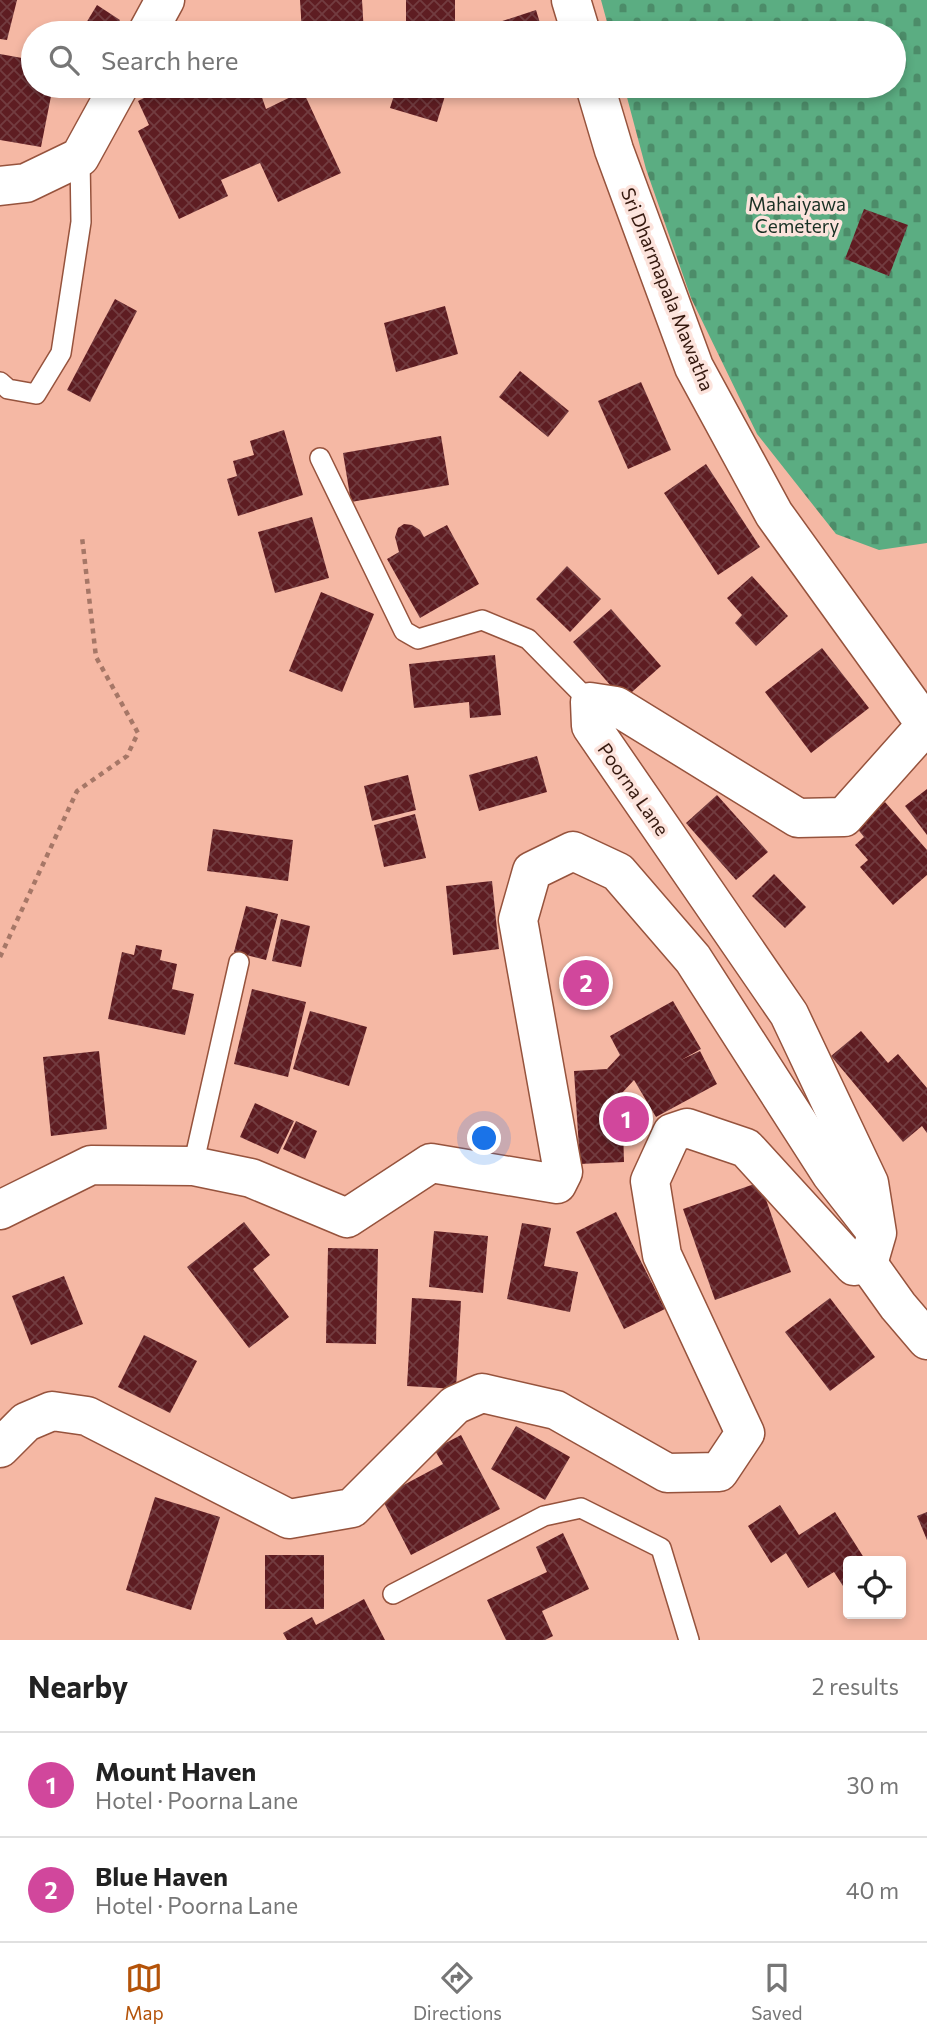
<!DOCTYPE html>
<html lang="en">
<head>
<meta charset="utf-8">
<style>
	:root { --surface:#fff; --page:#f6f6f6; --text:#222; --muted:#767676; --line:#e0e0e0; --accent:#b45309 }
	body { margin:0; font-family:Commissioner,sans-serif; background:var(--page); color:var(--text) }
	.controls { position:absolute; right:21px; bottom:21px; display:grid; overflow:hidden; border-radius:7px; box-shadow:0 4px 10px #0003 }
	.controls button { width:63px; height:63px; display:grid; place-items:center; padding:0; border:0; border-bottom:2px solid var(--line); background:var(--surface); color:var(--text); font:35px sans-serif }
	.you { position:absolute; left:485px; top:1139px; width:24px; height:24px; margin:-18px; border:5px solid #fff; border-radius:50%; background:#1a73e8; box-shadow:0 0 0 10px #1a73e833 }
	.badge { display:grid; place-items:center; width:46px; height:46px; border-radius:50%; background:var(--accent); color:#fff; font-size:23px; font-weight:700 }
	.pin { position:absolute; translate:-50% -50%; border:4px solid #fff; box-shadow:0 2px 7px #0006 }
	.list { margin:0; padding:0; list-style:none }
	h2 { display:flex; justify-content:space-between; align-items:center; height:91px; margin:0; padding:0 28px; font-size:30px }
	h2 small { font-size:23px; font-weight:400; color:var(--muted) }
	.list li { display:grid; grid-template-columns:46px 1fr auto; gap:21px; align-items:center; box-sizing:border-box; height:105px; padding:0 28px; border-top:2px solid var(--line) }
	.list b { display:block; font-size:26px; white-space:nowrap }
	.list p { margin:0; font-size:23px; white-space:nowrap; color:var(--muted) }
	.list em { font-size:23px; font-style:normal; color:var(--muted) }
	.icon { flex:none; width:38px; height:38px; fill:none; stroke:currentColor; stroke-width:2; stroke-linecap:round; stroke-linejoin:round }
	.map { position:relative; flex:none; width:927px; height:1640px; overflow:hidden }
	.search { position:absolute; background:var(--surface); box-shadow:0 4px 10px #0003; left:21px; right:21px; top:21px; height:77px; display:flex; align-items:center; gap:18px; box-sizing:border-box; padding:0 24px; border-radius:38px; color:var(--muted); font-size:26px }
	.sheet { height:301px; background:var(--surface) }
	nav { display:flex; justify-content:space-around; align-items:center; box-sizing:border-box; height:98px; border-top:2px solid var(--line); background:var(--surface); font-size:19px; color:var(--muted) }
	nav a { display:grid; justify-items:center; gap:4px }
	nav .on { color:var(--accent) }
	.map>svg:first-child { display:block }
	.cemetery { fill:url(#cemetery-stones) }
	.building { fill:url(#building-cross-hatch) }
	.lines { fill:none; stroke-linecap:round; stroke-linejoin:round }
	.service-casing { stroke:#96533d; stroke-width:22 }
	.minor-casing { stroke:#96533d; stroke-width:41 }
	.path { stroke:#a67767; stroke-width:4.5; stroke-dasharray:5 5; stroke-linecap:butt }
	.service { stroke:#fff; stroke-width:19 }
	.minor { stroke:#fff; stroke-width:38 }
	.labels { text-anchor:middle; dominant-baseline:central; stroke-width:7; stroke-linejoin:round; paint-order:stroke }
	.park-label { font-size:19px; fill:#193024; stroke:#fce3dc }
	.street-label { font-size:19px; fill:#35190f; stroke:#fce3dc }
</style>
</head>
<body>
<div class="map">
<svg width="927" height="1640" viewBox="0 0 927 1640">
	<defs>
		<pattern id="cemetery-stones" width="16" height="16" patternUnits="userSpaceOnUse" patternTransform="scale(1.75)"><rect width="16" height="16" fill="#5bad82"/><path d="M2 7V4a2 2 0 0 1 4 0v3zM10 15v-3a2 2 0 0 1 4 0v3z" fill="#4c8c69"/></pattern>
		<pattern id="building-cross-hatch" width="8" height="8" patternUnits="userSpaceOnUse" patternTransform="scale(1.75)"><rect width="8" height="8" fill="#5e1d22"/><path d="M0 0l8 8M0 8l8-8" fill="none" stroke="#723c40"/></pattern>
	</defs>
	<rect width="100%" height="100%" fill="#f5b8a4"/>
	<polygon class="cemetery" points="601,0 927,0 927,543 879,550 836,534 757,434 691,298 646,169 624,86 894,86 894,33 610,33"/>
	<g class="building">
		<polygon points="0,0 17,0 7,40 0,39"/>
		<polygon points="300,0 362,0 364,33 302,33"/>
		<rect x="406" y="0" width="49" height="32"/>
		<polygon points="97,5 120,20 112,33 80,33"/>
		<polygon points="536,10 543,33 489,33 487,26"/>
		<polygon points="0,54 33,60 33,86 53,86 41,147 0,140"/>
		<polygon points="151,86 258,86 266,109 303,91 341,173 278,202 260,163 221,180 228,196 179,219 138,131 149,125 138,101 154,93"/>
		<polygon points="397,86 448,86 437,122 390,108"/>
		<polygon points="864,209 908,225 889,276 845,259"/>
		<polygon points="115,299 137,311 90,402 67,390"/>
		<polygon points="445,306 458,354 396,372 384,323"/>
		<polygon points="520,371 569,411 548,437 499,397"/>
		<polygon points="641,382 671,450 628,469 598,401"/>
		<polygon points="284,430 303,495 238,516 227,479 237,476 233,461 254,455 250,441"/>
		<polygon points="441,436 449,485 351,502 343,453"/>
		<polygon points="706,464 760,547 718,575 664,493"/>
		<polygon points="312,517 329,578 275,593 258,532"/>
		<polygon points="404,524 412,525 420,530 424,537 447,525 479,584 420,618 387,559 399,552 395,537 398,528"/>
		<polygon points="567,566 601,599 570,632 536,599"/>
		<polygon points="752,576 788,616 756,646 735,623 742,615 727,598"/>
		<polygon points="321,592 374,614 342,692 289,671"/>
		<polygon points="611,609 661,666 623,700 573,642"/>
		<polygon points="822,648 869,708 811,753 765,692"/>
		<polygon points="495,655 501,715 470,718 469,702 414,708 409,664"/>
		<polygon points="537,756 547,792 479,811 469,775"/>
		<polygon points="408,775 416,810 372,821 364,786"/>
		<polygon points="927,789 927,835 905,806"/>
		<polygon points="717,795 768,852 736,880 686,823"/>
		<polygon points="885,802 927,850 927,875 893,905 860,867 868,860 855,845 864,837 856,827"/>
		<polygon points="415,814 426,858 384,867 374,825"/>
		<polygon points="213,829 293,840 288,881 207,871"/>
		<polygon points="774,874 806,907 785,928 752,896"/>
		<polygon points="492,881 499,949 453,955 446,886"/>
		<polygon points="246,906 278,914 266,960 234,952"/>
		<polygon points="281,919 310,926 301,967 272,961"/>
		<polygon points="136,945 162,950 160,960 177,964 172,989 194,994 185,1035 108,1019 122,952 134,955"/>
		<polygon points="252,989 306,1002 288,1077 234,1064"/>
		<polygon points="673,1001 701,1049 681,1060 700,1051 717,1084 656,1117 634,1080 622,1093 624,1162 580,1164 574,1071 607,1069 620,1055 610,1036"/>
		<polygon points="310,1011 367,1027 349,1086 293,1069"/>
		<polygon points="861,1031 888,1063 898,1054 927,1088 927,1133 922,1126 903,1142 831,1056"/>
		<polygon points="99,1051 107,1129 51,1136 43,1057"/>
		<polygon points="255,1103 294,1121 278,1154 240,1137"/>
		<polygon points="296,1121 317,1131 305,1159 283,1149"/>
		<polygon points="760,1182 791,1272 715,1300 683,1209"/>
		<polygon points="616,1212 665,1309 624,1329 576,1232"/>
		<polygon points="244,1222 270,1255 253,1269 289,1317 249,1348 187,1267"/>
		<polygon points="522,1223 551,1228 544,1266 578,1272 570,1312 507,1299"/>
		<polygon points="434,1231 488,1236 483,1293 429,1287"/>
		<polygon points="328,1248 378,1249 376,1344 326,1343"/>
		<polygon points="64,1276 83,1324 31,1345 12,1296"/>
		<polygon points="412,1298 461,1301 456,1389 407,1386"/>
		<polygon points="830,1298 875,1357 830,1391 785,1332"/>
		<polygon points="144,1335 197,1361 170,1413 118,1387"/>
		<polygon points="516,1426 570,1457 545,1500 491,1469"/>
		<polygon points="461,1435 500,1509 411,1555 381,1497 443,1464 434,1449"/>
		<polygon points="155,1497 220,1517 191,1610 126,1590"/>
		<polygon points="780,1505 799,1535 835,1512 866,1561 848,1561 848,1583 843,1586 834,1572 808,1588 786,1553 771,1563 748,1526"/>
		<polygon points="927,1512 927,1540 917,1516"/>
		<polygon points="563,1533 589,1589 542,1611 553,1636 545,1640 506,1640 487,1600 547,1572 536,1547"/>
		<rect x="265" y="1555" width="59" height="54"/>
		<polygon points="364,1599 385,1640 287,1640 283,1633 312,1617 316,1625"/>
	</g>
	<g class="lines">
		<defs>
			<g id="service">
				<polyline points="0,382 8,389 36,394 61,353 81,222 80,157"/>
				<polyline points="320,458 404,631 418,639 482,620 528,639 590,702"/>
				<polyline points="193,1166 239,962"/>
				<polyline points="393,1594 544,1516 581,1508 661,1548 689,1640"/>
			</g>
			<g id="minor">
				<polyline points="571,0 581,33"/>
				<polyline points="147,33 165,0"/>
				<polyline points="0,186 26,183 80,157 119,86"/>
				<polyline points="0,1210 91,1165 193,1166 251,1178 347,1218 431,1163 557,1184 563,1172 518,920 532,871 573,851 618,872 693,959 831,1174 873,1228"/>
				<polyline points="868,1264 898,1306 927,1340"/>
				<polyline points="0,1448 26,1422 52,1411 87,1416 289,1519 352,1508 455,1405 482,1393 556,1410 667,1473 719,1472 745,1433 662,1255 650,1181 672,1133 687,1128 746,1148 854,1266 868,1264 877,1233 869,1183 789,1014 591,726 590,702 616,706 798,818 844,817 926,725 774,514 694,367 614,150 595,86"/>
			</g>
		</defs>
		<use href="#service" class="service-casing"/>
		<use href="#minor" class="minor-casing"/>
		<polyline class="path" points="0,957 77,791 127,756 138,733 96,657 82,537"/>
		<use href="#service" class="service"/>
		<use href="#minor" class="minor"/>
	</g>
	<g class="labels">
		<g class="park-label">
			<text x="797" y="203">Mahaiyawa<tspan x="797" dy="22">Cemetery</tspan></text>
		</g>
		<g class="street-label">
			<text transform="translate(668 289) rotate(68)">Sri Dharmapala Mawatha</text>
			<text transform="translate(634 789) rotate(55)">Poorna Lane</text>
		</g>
	</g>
</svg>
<div class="controls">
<button><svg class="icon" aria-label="locate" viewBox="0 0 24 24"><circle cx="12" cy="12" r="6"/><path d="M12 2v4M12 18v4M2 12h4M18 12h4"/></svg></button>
</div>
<div class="you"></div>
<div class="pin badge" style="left:626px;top:1119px;background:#d1479c">1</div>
<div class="pin badge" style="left:586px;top:983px;background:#d1479c">2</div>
<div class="search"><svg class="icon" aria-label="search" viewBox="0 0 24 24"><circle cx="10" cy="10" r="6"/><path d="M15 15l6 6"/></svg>Search here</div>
</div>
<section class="sheet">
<h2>Nearby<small>2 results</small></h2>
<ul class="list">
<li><span class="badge" style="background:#d1479c">1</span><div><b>Mount Haven</b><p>Hotel · Poorna Lane</p></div><em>30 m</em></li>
<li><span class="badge" style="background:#d1479c">2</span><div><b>Blue Haven</b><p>Hotel · Poorna Lane</p></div><em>40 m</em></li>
</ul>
</section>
<nav>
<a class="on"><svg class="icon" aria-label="map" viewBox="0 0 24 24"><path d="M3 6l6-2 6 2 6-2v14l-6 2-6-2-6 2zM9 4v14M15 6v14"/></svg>Map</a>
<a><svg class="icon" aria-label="directions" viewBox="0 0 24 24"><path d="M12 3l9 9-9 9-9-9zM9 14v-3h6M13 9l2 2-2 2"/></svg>Directions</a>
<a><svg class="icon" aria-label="saved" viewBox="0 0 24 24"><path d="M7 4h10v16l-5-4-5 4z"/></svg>Saved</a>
</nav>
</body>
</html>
